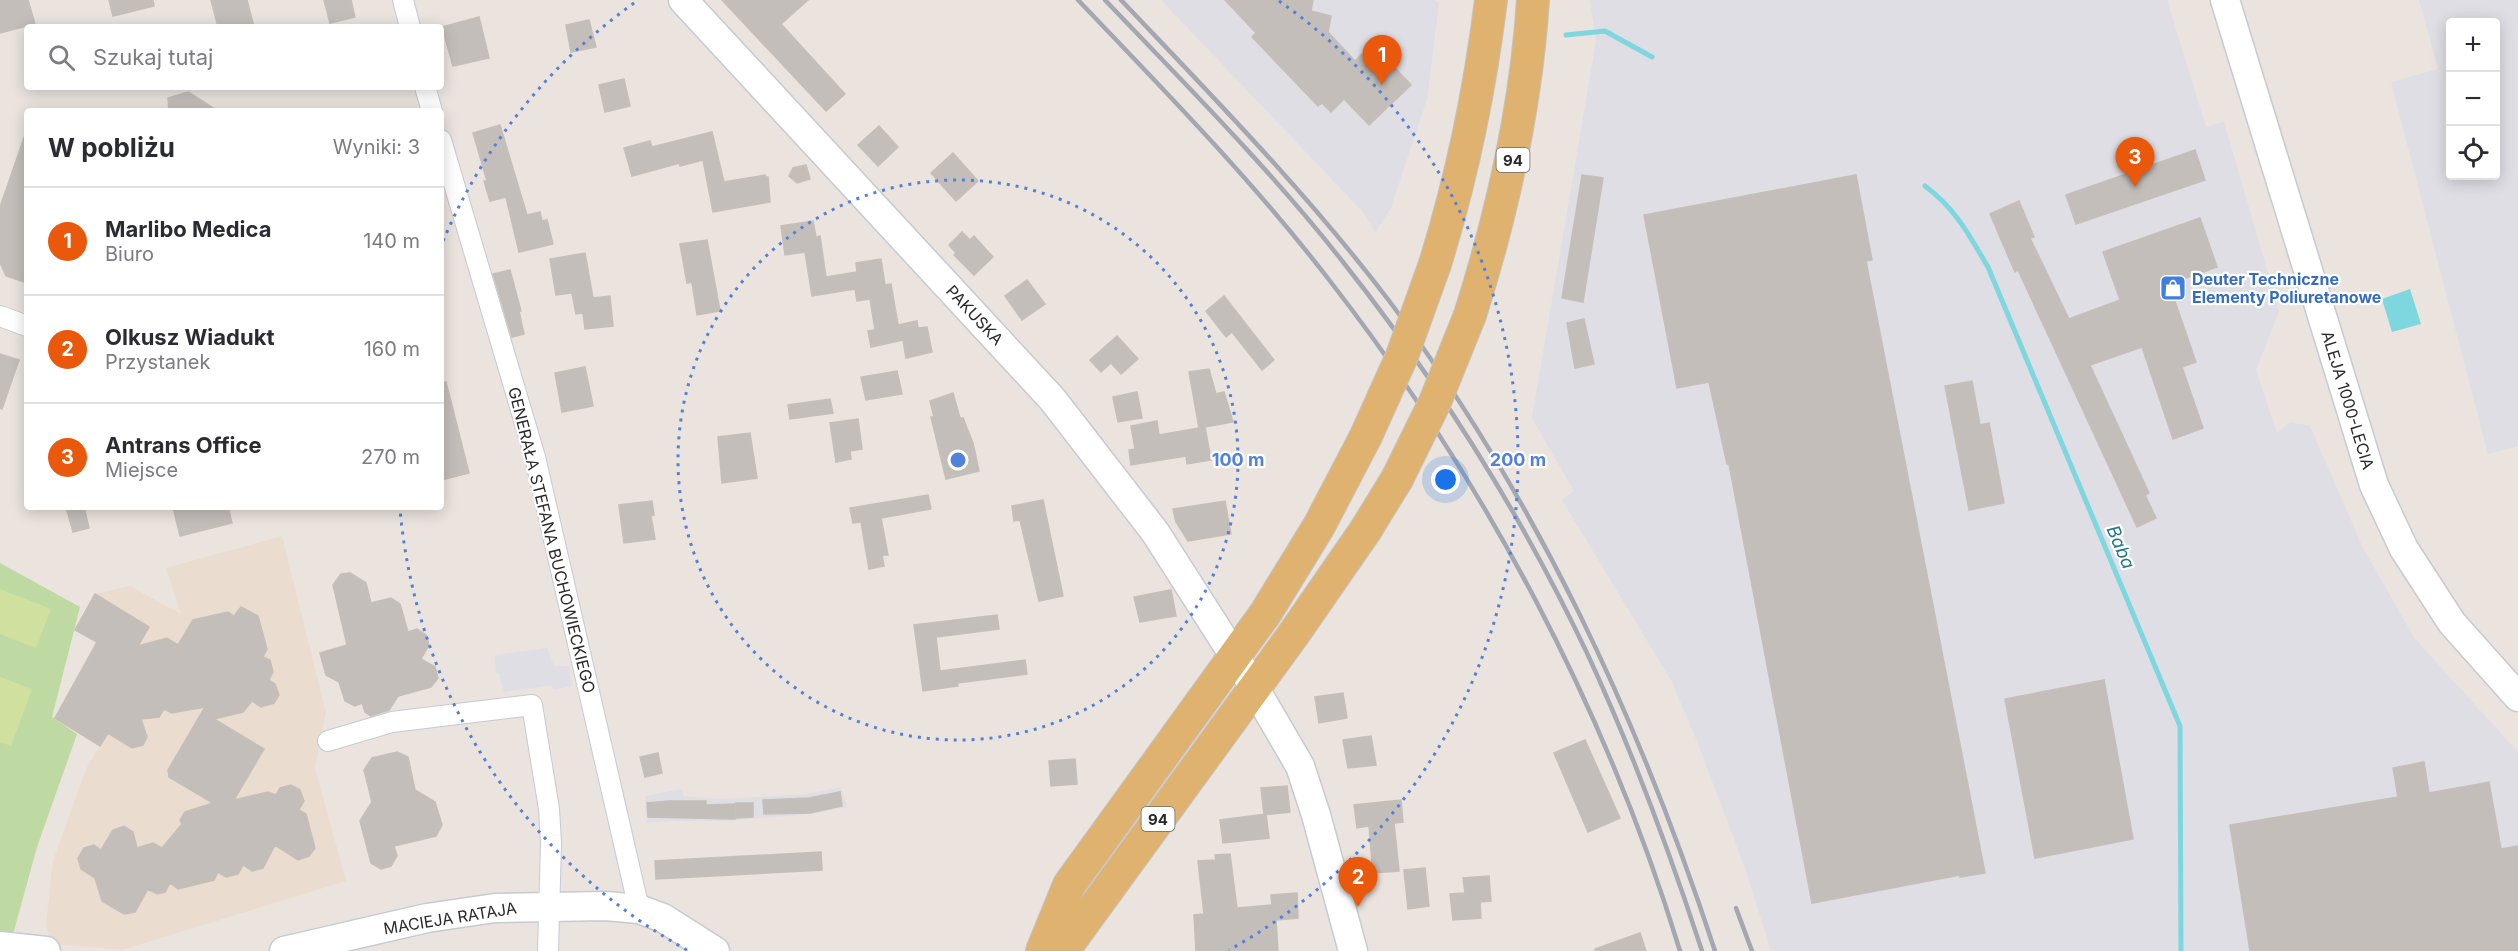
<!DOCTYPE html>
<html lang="pl">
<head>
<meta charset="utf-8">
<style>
	:root { --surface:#fff; --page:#f7f7f7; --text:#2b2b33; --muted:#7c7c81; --line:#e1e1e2; --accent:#ea580c }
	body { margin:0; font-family:Inter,sans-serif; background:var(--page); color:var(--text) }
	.controls { position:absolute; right:18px; top:18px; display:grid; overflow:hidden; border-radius:6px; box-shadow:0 3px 15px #0003 }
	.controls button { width:54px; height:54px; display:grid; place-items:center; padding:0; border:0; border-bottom:2px solid var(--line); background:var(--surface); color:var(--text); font:30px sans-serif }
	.you { position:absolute; left:1446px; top:480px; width:21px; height:21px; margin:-15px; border:4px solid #fff; border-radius:50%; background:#1a73e8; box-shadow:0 0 0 9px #1a73e833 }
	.badge { display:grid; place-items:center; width:39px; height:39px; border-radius:50%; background:var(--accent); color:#fff; font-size:20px; font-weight:700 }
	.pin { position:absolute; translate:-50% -50px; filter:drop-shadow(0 2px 3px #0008) }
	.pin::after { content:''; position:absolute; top:32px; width:21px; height:18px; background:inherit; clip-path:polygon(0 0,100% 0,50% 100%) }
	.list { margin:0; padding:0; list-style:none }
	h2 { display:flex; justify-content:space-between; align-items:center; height:78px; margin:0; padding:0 24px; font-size:26px }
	h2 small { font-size:20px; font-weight:400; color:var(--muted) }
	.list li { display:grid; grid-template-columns:39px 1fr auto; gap:18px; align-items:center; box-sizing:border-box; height:108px; padding:0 24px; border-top:2px solid var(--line) }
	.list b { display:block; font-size:22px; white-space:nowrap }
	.list p { margin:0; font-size:20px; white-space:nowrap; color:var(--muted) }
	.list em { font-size:20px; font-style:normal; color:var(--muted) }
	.icon { flex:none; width:33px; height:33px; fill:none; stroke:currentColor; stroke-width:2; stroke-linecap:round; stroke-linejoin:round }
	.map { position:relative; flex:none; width:2518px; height:951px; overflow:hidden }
	.search { position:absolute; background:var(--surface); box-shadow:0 3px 15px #0003; left:24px; top:24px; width:420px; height:66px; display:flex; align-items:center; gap:15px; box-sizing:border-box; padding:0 21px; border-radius:6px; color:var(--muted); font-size:22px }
	.panel { position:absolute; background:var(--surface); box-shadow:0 3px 15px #0003; left:24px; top:108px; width:420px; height:402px; border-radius:6px }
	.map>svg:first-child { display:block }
	.industrial { fill:#dfdee4; fill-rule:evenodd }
	.education { fill:#eaddd0 }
	.green { fill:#bedaa2 }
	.pitch { fill:#cfe09f }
	.water { fill:#7ed6df }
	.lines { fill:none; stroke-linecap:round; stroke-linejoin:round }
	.stream { stroke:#7ed6df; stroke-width:5 }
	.building { fill:#c3beba; stroke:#c6beb8; stroke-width:1.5 }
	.street-casing { stroke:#c6cad2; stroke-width:22 }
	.secondary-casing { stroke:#c6cad2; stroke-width:31 }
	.primary-casing { stroke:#c3c3c3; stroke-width:34 }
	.street { stroke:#fff; stroke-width:20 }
	.secondary { stroke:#fff; stroke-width:28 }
	.primary { stroke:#dfb26f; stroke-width:32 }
	.rail { stroke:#a2a7b2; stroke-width:4.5 }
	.primary-bridge-casing { stroke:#c3c3c3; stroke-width:34; stroke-linecap:butt }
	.primary-bridge { stroke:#dfb26f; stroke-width:32 }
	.ring { fill:none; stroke:#5181da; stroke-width:3; stroke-dasharray:3 6 }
	.labels { text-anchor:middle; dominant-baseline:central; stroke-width:4.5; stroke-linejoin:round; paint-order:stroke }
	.shield { fill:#fff; stroke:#6a6a6a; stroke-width:1.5 }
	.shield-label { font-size:15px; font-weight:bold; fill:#2a2a2a }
	.shop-label { font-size:16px; font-weight:bold; fill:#366cbe; stroke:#fff; text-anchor:start }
	.street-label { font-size:16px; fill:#2a2a2a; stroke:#fff }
	.water-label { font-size:18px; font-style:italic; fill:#1e788a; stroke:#fff }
	.centre { fill:#5181da; stroke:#fff; stroke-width:3 }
	.ring-label { font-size:18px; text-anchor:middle; font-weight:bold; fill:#5181da; stroke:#fff; stroke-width:4.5; stroke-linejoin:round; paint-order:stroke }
</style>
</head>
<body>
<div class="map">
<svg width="2518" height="951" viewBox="0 0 2518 951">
	<rect width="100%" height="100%" fill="#eae3de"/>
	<g class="industrial">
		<polygon points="1161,0 1434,0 1439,3 1427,99 1391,208 1375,232 1363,212"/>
		<polygon points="1590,0 2167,0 2206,127 2224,122 2279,311 2256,370 2277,433 2290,422 2310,426 2362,546 2415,639 2518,752 2518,951 1771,951 1745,868 1695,736 1671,680 1562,500 1574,491 1532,418 1596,41"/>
		<path d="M 2419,0 L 2518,0 L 2518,446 L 2488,454 L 2391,82 L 2438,69 ZM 2450,22 L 2496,22 L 2496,176 L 2450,176 Z"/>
		<polygon points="547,648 554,666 569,666 571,686 554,690 551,685 504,692 499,674 496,673 495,655"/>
		<polygon points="841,787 847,807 811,814 724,821 672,821 647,823 645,796 682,789 684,796 723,799 807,794"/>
	</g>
	<polygon class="education" points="282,536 326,712 315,768 346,881 122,950 52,944 46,925 53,861 86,769 100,746 55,718 97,642 75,630 95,594 130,586 181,614 166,568"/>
	<polygon class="green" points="0,563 80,607 52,717 77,734 37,847 12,938 0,937"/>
	<g class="pitch">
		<polygon points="0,589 51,609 36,648 0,634"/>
		<polygon points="0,677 32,689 11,746 0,742"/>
	</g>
	<polygon class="water" points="2410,289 2421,324 2392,332 2382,299"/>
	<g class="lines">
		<g class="stream">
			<polyline points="1566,35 1605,31 1652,57"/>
			<path d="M 1925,186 C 1956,209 1969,235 1988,267 L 2180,726 L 2181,951"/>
		</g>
	</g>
	<g class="building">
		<polygon points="0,0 28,0 35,24 0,33"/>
		<polygon points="109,0 153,0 154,6 113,16"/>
		<polygon points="211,0 247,0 254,27 218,27"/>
		<polygon points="324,0 351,0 355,17 330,23"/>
		<polygon points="722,0 808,0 781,24 845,94 826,111"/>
		<polygon points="1225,0 1313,0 1311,11 1331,16 1328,32 1355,61 1362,54 1376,68 1386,58 1411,85 1369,125 1344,99 1331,112 1322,103 1318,106 1252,37 1256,33"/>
		<polygon points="479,17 489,58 453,66 442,27"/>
		<polygon points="589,20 596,47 571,52 566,25"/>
		<polygon points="624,79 630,106 605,112 599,85"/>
		<polygon points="188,92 218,111 169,111 168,98"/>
		<polygon points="500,125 527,215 540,212 542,221 547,220 553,244 519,252 506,197 490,201 484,181 487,181 473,133"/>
		<polygon points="879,126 898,147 878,166 858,145"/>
		<polygon points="712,132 724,182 765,175 766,177 768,177 770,202 713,212 703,160 680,166 680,163 632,176 624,148 650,141 652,147"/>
		<polygon points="25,135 27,136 27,283 6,276 0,262 0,207"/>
		<polygon points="2195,150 2205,180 2076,224 2066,195"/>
		<polygon points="953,153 978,181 956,201 931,173"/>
		<polygon points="806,165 810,179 797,183 789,176 793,168"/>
		<polygon points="1582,175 1603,178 1583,302 1562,298"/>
		<polygon points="1856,175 1872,260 1866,261 1985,873 1960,877 1960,875 1812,903 1729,464 1727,464 1709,382 1677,388 1644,215"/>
		<polygon points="2019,201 2034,237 2030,238 2069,319 2120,300 2103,252 2200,218 2217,267 2169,284 2196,362 2182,367 2203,428 2173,439 2142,347 2090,365 2149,493 2145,495 2156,518 2137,527 2018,270 2015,272 1990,214"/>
		<polygon points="813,221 816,237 820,236 826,277 857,272 856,263 881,259 885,285 891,284 898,325 917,321 918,328 927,327 932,352 906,358 903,340 871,347 868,331 875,330 870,299 857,301 855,289 812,296 805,252 785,255 781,226"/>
		<polygon points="962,232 970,240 974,236 993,257 974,275 954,255 956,253 949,245"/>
		<polygon points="707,240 720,311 697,315 692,282 687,283 680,244"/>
		<polygon points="585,253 593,298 610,296 613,326 585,329 583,313 576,314 572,293 556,295 550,259"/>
		<polygon points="510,270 521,311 519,311 524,334 512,337 493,274"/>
		<polygon points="1027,280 1045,304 1022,320 1005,296"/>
		<polygon points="1224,296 1274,360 1262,370 1232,332 1226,337 1206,311"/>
		<polygon points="1584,319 1594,364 1575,368 1567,323"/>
		<polygon points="1117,336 1138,359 1121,374 1111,363 1101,372 1090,360"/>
		<polygon points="0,354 19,360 2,409 0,408"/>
		<polygon points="585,367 593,406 562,412 555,373"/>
		<polygon points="1209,369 1216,394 1224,392 1233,422 1205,427 1211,460 1187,464 1186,456 1131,465 1129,450 1135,449 1131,426 1157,421 1159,435 1199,428 1189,372"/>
		<polygon points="897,371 902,394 866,400 861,377"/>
		<polygon points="1972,381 1980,425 1989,423 2004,503 1969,510 1945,386"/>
		<polygon points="446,382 469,473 441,480 441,383"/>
		<polygon points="1137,392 1142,418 1118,422 1113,397"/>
		<polygon points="953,393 960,418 963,418 973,443 979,471 946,479 931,417 934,417 930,401"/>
		<polygon points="830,399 833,413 790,419 788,405"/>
		<polygon points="858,419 862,449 850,451 851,459 836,462 830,423"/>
		<polygon points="750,433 757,478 722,483 718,437"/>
		<polygon points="928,495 931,509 881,518 888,555 882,555 884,566 869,569 861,522 853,523 850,508"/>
		<polygon points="1043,500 1063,596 1039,601 1020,520 1014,521 1012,506"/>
		<polygon points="652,501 654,515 651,516 655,539 624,543 619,505"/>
		<polygon points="1225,501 1231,534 1188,541 1176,522 1173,509"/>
		<polygon points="66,507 84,507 89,528 73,532"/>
		<polygon points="173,507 228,507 232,523 180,536"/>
		<polygon points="350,573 366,583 371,603 391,598 400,604 408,632 417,629 426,635 429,645 421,659 435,667 438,678 431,687 398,696 389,710 371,716 365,712 362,703 355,706 345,701 339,682 326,675 320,653 347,645 333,585 341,574"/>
		<polygon points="1171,590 1176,616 1140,622 1134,597"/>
		<polygon points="95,594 149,627 138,646 167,638 178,645 193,620 228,612 234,616 241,607 258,616 267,649 263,657 270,660 273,672 269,680 275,684 279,695 274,703 261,707 252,701 243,712 214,719 264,749 234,800 268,792 276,795 280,788 291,785 300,790 304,801 299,810 306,814 315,848 309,856 298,860 275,845 263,868 252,871 243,865 238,874 226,877 218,872 214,880 178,889 170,883 165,892 157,894 148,889 135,912 124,914 102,901 95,878 81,869 78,858 84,848 94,845 101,850 113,830 124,826 133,832 137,848 153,843 162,848 182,824 180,820 185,812 213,803 169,777 168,770 205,707 172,713 164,709 159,717 141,719 147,737 143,745 132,748 108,733 100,746 55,718 97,642 75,630"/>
		<polygon points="997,615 999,629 936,637 940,671 1025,660 1027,674 957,683 958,686 923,691 914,625"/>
		<polygon points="2104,680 2133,839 2035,858 2005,699"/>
		<polygon points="1343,693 1347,718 1319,723 1315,697"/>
		<polygon points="1371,736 1376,765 1348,768 1343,740"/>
		<polygon points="1585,740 1620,818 1588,832 1554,753"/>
		<polygon points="397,752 408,757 415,790 435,802 442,825 436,836 394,846 397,856 391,866 381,869 371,863 360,821 372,802 364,770 372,758"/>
		<polygon points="658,753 662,773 645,777 640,757"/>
		<polygon points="1075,759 1077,784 1051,786 1049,761"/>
		<polygon points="2424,762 2429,793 2489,782 2501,849 2518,846 2518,951 2250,951 2230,825 2398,797 2393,768"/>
		<polygon points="1287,786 1290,812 1264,815 1261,788"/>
		<polygon points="840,792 842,806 810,813 764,814 763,800 809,798"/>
		<polygon points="1401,800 1403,822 1394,823 1399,871 1373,873 1369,826 1357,828 1354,805"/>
		<polygon points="669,801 706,801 706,805 735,804 735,819 648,817 647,803"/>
		<polygon points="736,803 753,803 753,817 736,818"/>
		<polygon points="1266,814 1269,838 1223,843 1220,820"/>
		<polygon points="821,852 822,870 656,879 655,861"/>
		<polygon points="1230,854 1237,908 1272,905 1271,895 1297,893 1298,918 1276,920 1278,951 1196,951 1194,915 1204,914 1198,861 1216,860 1215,855"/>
		<polygon points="1425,868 1429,906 1408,909 1404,870"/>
		<polygon points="1489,876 1491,901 1480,902 1481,918 1453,920 1450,894 1465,893 1463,878"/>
		<polygon points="1640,933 1646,951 1595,951 1595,949"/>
	</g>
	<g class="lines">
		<defs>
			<g id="street">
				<polyline points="403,0 410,27"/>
				<polyline points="425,87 432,111"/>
				<polyline points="441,140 535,457 639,909"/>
				<polyline points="0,316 27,326"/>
				<polyline points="328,741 392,722 532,705 549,809 551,843 548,951"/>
			</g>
			<g id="secondary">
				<polyline points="683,0 1053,400 1155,532 1254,687 1300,766 1316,815 1353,951"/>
				<polyline points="2225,0 2374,485 2404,549 2452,623 2518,697"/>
				<polyline points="0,946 46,951"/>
				<polyline points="284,951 427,918 495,908 606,906 639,909 663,918 715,951"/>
			</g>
			<g id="primary">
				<path d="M 1435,264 C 1462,177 1480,90 1491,0"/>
				<path d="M 1470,315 C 1503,211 1526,109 1533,0"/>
				<polyline points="1042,951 1069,885 1265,614 1319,526 1366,436"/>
				<polyline points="1063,951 1293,635 1365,531 1397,479"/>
			</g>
		</defs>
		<use href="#street" class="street-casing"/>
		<use href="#secondary" class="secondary-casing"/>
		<use href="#primary" class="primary-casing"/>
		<use href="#street" class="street"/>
		<use href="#secondary" class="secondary"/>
		<use href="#primary" class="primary"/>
		<g class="rail">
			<path d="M 1078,0 C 1165,91 1253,181 1330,281 C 1485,481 1606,708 1680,951"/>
			<path d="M 1105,0 C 1186,85 1270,169 1343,262 C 1438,382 1521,514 1587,653 C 1632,750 1669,850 1702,951"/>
			<path d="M 1121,0 C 1214,98 1308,194 1390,302 C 1537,499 1639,719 1715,951"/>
			<polyline points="1736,908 1752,951"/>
		</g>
		<defs>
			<g id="primary-bridge">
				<polyline points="1366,436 1402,356 1435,264"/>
				<polyline points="1397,479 1435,402 1470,315"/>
			</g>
		</defs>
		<use href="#primary-bridge" class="primary-bridge-casing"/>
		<use href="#primary-bridge" class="primary-bridge"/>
	</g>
	<g class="ring">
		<circle cx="958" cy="460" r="280"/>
		<path d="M687 950A560 560 0 0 1 400 509M443 241A560 560 0 0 1 637 1M1279 1A560 560 0 0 1 1229 950"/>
	</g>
	<defs>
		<symbol id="shop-square" viewBox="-11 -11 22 22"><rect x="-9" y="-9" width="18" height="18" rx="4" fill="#3f7fe0" stroke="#fff"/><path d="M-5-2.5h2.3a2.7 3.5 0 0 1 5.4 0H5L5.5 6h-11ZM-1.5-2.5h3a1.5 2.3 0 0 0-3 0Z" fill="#fff"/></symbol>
	</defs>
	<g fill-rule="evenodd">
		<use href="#shop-square" x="2158" y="273" width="30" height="30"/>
	</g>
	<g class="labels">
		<g class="shield">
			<rect x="1496.5" y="148" width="33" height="24" rx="4.5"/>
			<rect x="1141.5" y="807" width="33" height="24" rx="4.5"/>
		</g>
		<g class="shield-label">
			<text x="1513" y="160">94</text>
			<text x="1158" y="819">94</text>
		</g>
		<g class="shop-label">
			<text x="2192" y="279">Deuter Techniczne<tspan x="2192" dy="18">Elementy Poliuretanowe</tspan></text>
		</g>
		<g class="street-label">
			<text transform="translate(975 315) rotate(47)">PAKUSKA</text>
			<text transform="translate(2348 400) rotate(73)">ALEJA 1000-LECIA</text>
			<text transform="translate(552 540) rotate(76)">GENERAŁA STEFANA BUCHOWIECKIEGO</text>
			<text transform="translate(450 918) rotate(-9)">MACIEJA RATAJA</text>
		</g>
		<g class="water-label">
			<text transform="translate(2121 547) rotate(67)">Baba</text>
		</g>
	</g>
	<circle cx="958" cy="460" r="9" class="centre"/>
	<g class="ring-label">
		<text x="1238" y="466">100 m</text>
		<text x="1518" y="466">200 m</text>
	</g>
</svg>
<div class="controls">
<button>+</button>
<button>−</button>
<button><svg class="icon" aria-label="locate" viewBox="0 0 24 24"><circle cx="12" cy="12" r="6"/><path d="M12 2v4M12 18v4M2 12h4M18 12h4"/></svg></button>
</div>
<div class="you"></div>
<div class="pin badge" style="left:1382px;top:85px">1</div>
<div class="pin badge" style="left:1358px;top:907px">2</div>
<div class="pin badge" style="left:2135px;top:187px">3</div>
<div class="search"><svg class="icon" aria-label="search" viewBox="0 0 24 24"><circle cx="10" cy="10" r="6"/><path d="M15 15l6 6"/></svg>Szukaj tutaj</div>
<section class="panel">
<h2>W pobliżu<small>Wyniki: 3</small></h2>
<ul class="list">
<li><span class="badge">1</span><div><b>Marlibo Medica</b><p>Biuro</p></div><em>140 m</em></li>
<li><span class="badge">2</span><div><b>Olkusz Wiadukt</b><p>Przystanek</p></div><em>160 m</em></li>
<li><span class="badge">3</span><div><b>Antrans Office</b><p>Miejsce</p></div><em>270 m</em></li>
</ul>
</section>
</div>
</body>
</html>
